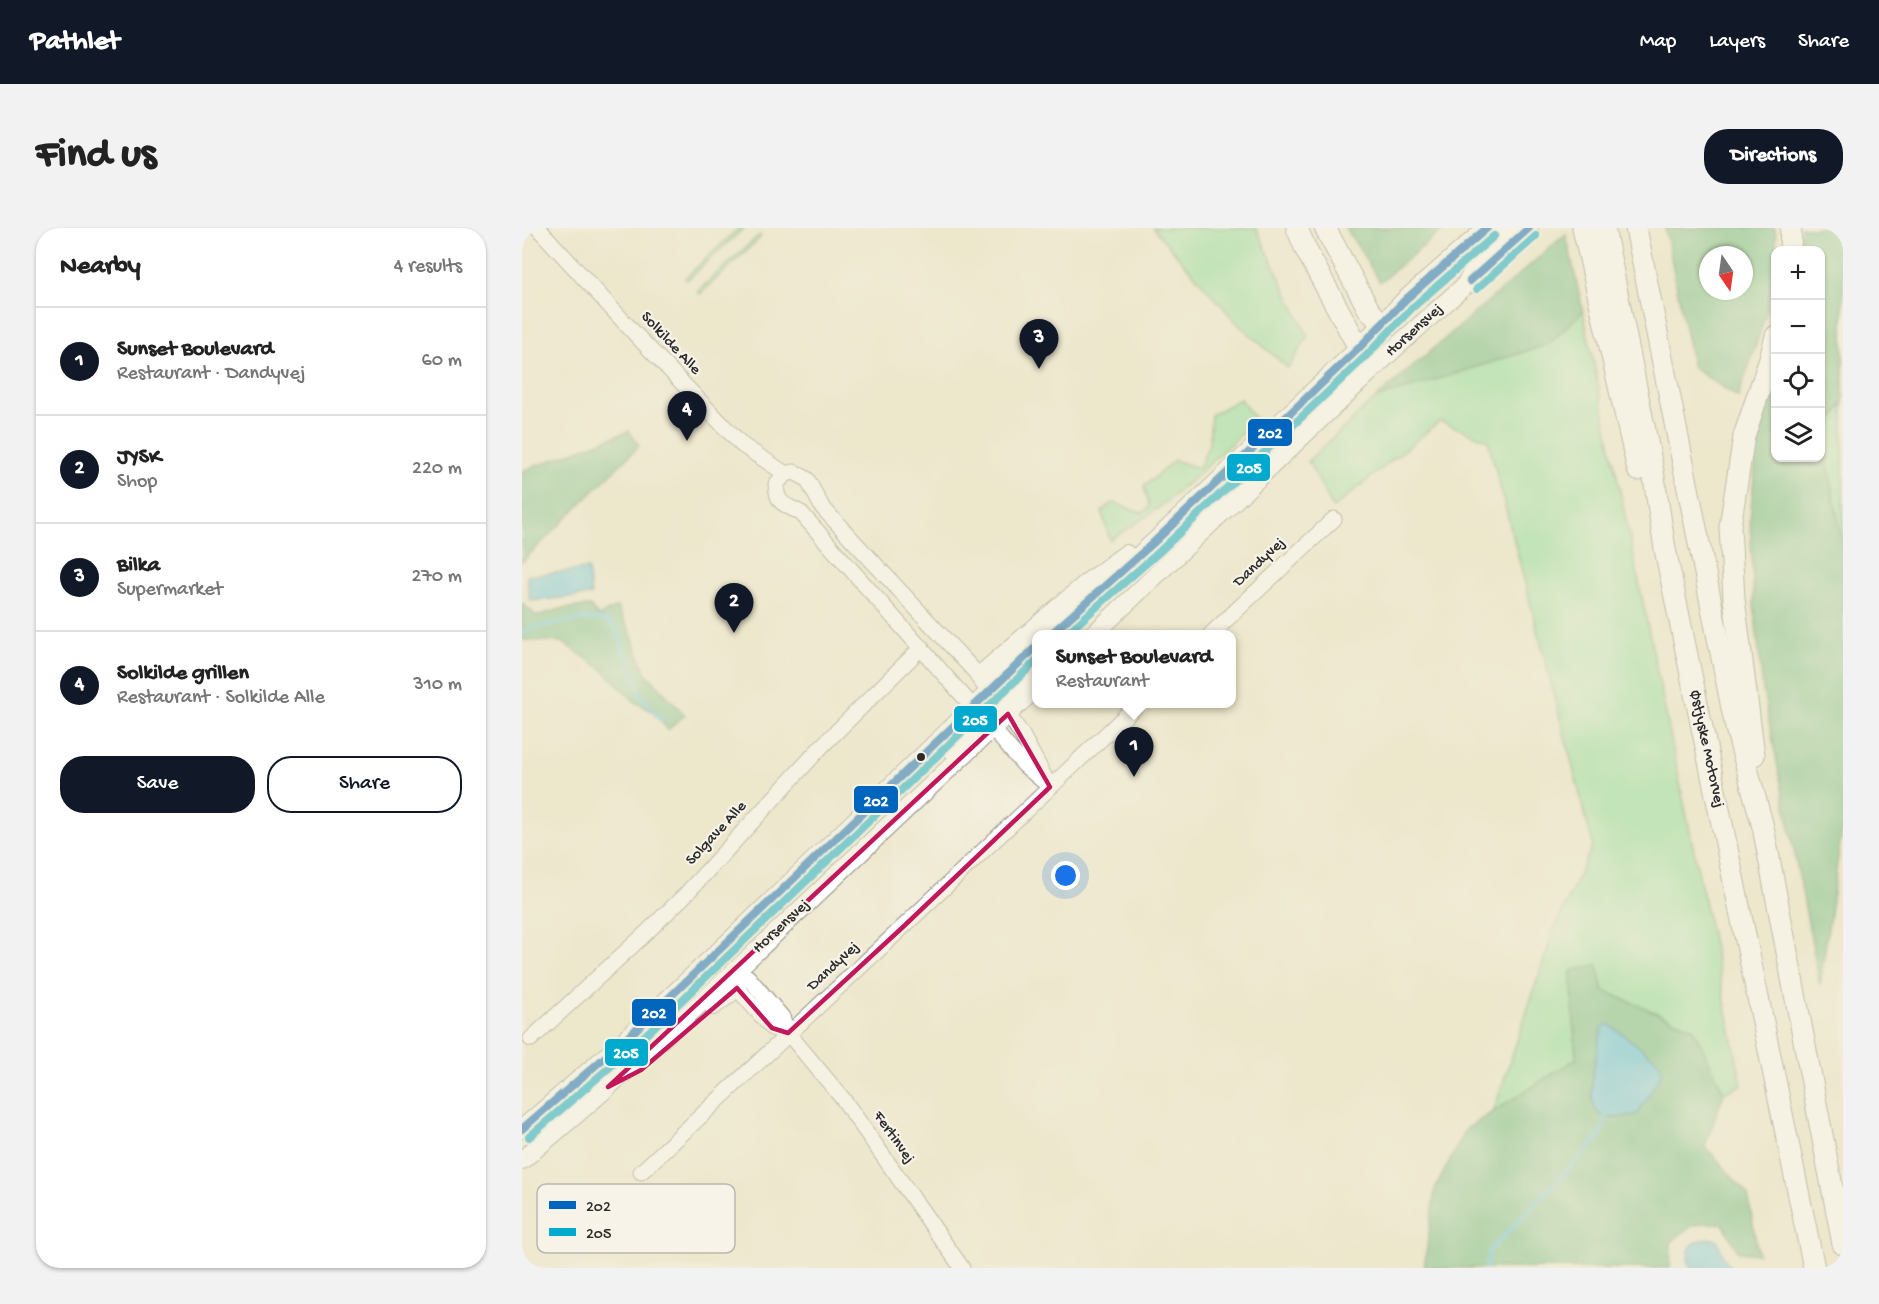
<!DOCTYPE html>
<html lang="en">
<head>
<meta charset="utf-8">
<style>
	:root { --surface:#fff; --page:#f2f2f2; --text:#222; --muted:#767676; --line:#e0e0e0; --accent:#111827 }
	body { margin:0; font-family:"Gochi Hand",sans-serif; background:var(--page); color:var(--text) }
	.controls { position:absolute; right:18px; top:18px; display:grid; overflow:hidden; border-radius:12px; box-shadow:0 2px 4px #0004 }
	.controls button { width:54px; height:54px; display:grid; place-items:center; padding:0; border:0; border-bottom:2px solid var(--line); background:var(--surface); color:var(--text); font:30px sans-serif }
	.compass { position:absolute; left:1177px; top:18px; width:54px; height:54px; border-radius:50%; background:var(--surface); box-shadow:0 2px 4px #0004; rotate:167deg }
	.you { position:absolute; left:544px; top:648px; width:21px; height:21px; margin:-15px; border:4px solid #fff; border-radius:50%; background:#1a73e8; box-shadow:0 0 0 9px #1a73e833 }
	.badge { display:grid; place-items:center; width:39px; height:39px; border-radius:50%; background:var(--accent); color:#fff; font-size:20px; font-weight:700 }
	.pin { position:absolute; translate:-50% -50px; filter:drop-shadow(0 2px 3px #0008) }
	.pin::after { content:''; position:absolute; top:32px; width:21px; height:18px; background:inherit; clip-path:polygon(0 0,100% 0,50% 100%) }
	.popup { position:absolute; left:510px; top:402px; width:204px; height:78px; box-sizing:border-box; display:grid; place-content:center; border-radius:12px; background:var(--surface); filter:drop-shadow(0 2px 4px #0005); font-size:20px; white-space:nowrap; color:var(--muted) }
	.popup b { font-size:22px; color:var(--text) }
	.popup::after { content:''; position:absolute; left:50%; top:100%; margin-left:-12px; border:12px solid transparent; border-top-color:var(--surface) }
	.list { margin:0; padding:0; list-style:none }
	h2 { display:flex; justify-content:space-between; align-items:center; height:78px; margin:0; padding:0 24px; font-size:26px }
	h2 small { font-size:20px; font-weight:400; color:var(--muted) }
	.list li { display:grid; grid-template-columns:39px 1fr auto; gap:18px; align-items:center; box-sizing:border-box; height:108px; padding:0 24px; border-top:2px solid var(--line) }
	.list b { display:block; font-size:22px; white-space:nowrap }
	.list p { margin:0; font-size:20px; white-space:nowrap; color:var(--muted) }
	.list em { font-size:20px; font-style:normal; color:var(--muted) }
	.actions { display:flex; gap:12px; padding:18px 24px }
	.actions a { flex:1; padding:14px 0; border:2px solid var(--accent); border-radius:24px; text-align:center; font-size:21px; color:var(--accent) }
	.actions .main { background:var(--accent); color:#fff }
	.icon { flex:none; width:33px; height:33px; fill:none; stroke:currentColor; stroke-width:2; stroke-linecap:round; stroke-linejoin:round }
	.map { position:relative; flex:none; width:1321px; height:1040px; overflow:hidden; border-radius:24px }
	header { display:flex; align-items:center; gap:36px; box-sizing:border-box; height:84px; padding:0 30px; background:var(--accent); color:#fff }
	header strong { font-size:28px }
	nav { display:flex; gap:33px; margin-inline-start:auto; font-size:21px }
	.intro { display:flex; align-items:center; justify-content:space-between; box-sizing:border-box; height:144px; padding:0 36px }
	h1 { margin:0; font-size:42px }
	.button { padding:15px 27px; border-radius:24px; background:var(--accent); color:#fff; font-size:21px; font-weight:700 }
	main { display:flex; gap:36px; padding:0 36px }
	aside { flex:1; background:var(--surface); border-radius:24px; box-shadow:0 2px 4px #0004 }
	.map>svg:first-child { display:block }
	.green { fill:#8fdf9f; stroke:#5d8565; stroke-width:1.5 }
	.forest { fill:#73be86; stroke:#4f7458; stroke-width:1.5; fill-rule:evenodd }
	.water { fill:#61c3df; stroke:#467785; stroke-width:1.5 }
	.lines { fill:none; stroke-linecap:round; stroke-linejoin:round }
	.stream { stroke:#61c3df; stroke-width:4 }
	.minor-casing { stroke:#8c897c; stroke-width:17 }
	.major-casing { stroke:#8c897c; stroke-width:20 }
	.highway-casing { stroke:#8c897c; stroke-width:23 }
	.minor { stroke:#fff; stroke-width:15 }
	.major { stroke:#fff; stroke-width:18 }
	.highway { stroke:#fff; stroke-width:21 }
	.bus-1-casing { stroke:#f7f3e8; stroke-width:12 }
	.bus-2-casing { stroke:#f7f3e8; stroke-width:12 }
	.bus-1 { stroke:#0065bd; stroke-width:8 }
	.bus-2 { stroke:#00a9ce; stroke-width:8 }
	.marked { fill:none; stroke:#c2185b; stroke-width:4.5; stroke-linejoin:round }
	.bus-dot { fill:#2b2b2b; stroke:#f7f3e8; stroke-width:2 }
	.labels { text-anchor:middle; dominant-baseline:central; stroke-width:4.5; stroke-linejoin:round; paint-order:stroke }
	.street-label { font-size:16px; fill:#2b2b2b; stroke:#f7f3e8 }
	.key { fill:#f7f3e8; stroke:#bab7af; stroke-width:1.5 }
	.key-label { font-size:16px; fill:#2b2b2b }
	.line-badge { stroke:#f7f3e8; stroke-width:2 }
	.badge-label { font-size:16px; text-anchor:middle; font-weight:bold; fill:#fff }
</style>
</head>
<body>
<header>
<strong>Pathlet</strong>
<nav><a>Map</a><a>Layers</a><a>Share</a></nav>
</header>
<div class="intro"><h1>Find us</h1><a class="button">Directions</a></div>
<main>
<aside>
<h2>Nearby<small>4 results</small></h2>
<ul class="list">
<li><span class="badge">1</span><div><b>Sunset Boulevard</b><p>Restaurant · Dandyvej</p></div><em>60 m</em></li>
<li><span class="badge">2</span><div><b>JYSK</b><p>Shop</p></div><em>220 m</em></li>
<li><span class="badge">3</span><div><b>Bilka</b><p>Supermarket</p></div><em>270 m</em></li>
<li><span class="badge">4</span><div><b>Solkilde grillen</b><p>Restaurant · Solkilde Alle</p></div><em>310 m</em></li>
</ul>
<div class="actions"><a class="main">Save</a><a>Share</a></div>
</aside>
<div class="map">
<svg width="1321" height="1040" viewBox="0 0 1321 1040">
	<rect width="100%" height="100%" fill="#f7f3e8"/>
	<filter id="ink" filterUnits="userSpaceOnUse"><feTurbulence type="fractalNoise" baseFrequency=".0167" numOctaves="2"/><feDisplacementMap in="SourceGraphic" scale="12" xChannelSelector="R" yChannelSelector="G"/><feConvolveMatrix kernelMatrix="1 2 1 2 8 2 1 2 1" color-interpolation-filters="sRGB"/></filter>
	<filter id="wash" filterUnits="userSpaceOnUse"><feTurbulence type="fractalNoise" baseFrequency=".008" numOctaves="4" result="noise"/><feDisplacementMap in="SourceGraphic" scale="24" xChannelSelector="R" yChannelSelector="G"/><feGaussianBlur stdDeviation="1.35" result="paint"/><feColorMatrix in="noise" values="0 0 0 0 0 0 0 0 0 0 0 0 0 0 0 0 0 1.4 0 .05"/><feComposite in="paint" operator="in"/></filter>
	<g filter="url(#wash)">
		<rect width="100%" height="100%" fill="#ede7cc"/>
		<g class="green">
			<polygon points="217,0 222,0 165,52 163,50"/>
			<polygon points="631,0 734,0 786,109 766,140 715,95"/>
			<polygon points="237,7 239,9 178,66 175,64"/>
			<polygon points="1061,83 1220,857 1202,865 1171,800 1082,763 1075,737 1049,743 1054,831 971,885 1033,699 1071,617 966,212 918,193 811,280 786,233 853,171 1026,116"/>
			<path d="M 718,171 L 734,192 L 668,254 C 658,259 658,263 650,269 C 631,286 609,298 588,312 L 580,284 L 588,276 L 593,275 L 620,285 L 628,279 L 622,259 L 652,232 L 677,240 L 687,216 L 689,187 Z"/>
			<polygon points="1321,175 1321,320 1301,208"/>
		</g>
		<g class="forest">
			<polygon points="824,0 923,0 858,54"/>
			<path d="M 1143,0 L 1253,0 C 1260,54 1233,118 1216,169 L 1171,140 ZM 1186,27 L 1222,27 L 1222,63 L 1186,63 Z"/>
			<polygon points="1279,0 1321,0 1321,175 1301,208 1321,320 1321,594 1298,757 1241,462 1232,377 1228,291 1235,219 1253,150 1254,230 1298,230 1298,22 1278,22"/>
			<polygon points="1044,6 1061,83 1027,116 853,171"/>
			<polygon points="107,203 117,218 0,334 0,243"/>
			<polygon points="0,375 15,388 39,381 68,378 76,388 95,379 108,403 123,444 163,487 146,502 130,483 113,474 81,442 40,414 0,412"/>
			<path d="M 1075,737 L 1082,763 L 1171,800 L 1202,865 L 1183,918 L 1226,967 L 1236,1026 L 1216,1024 L 1202,997 C 1178,991 1166,998 1149,1015 L 1148,1040 L 902,1040 L 913,961 L 944,901 L 1054,831 L 1049,743 Z"/>
		</g>
		<g class="water">
			<polygon points="66,341 69,367 8,373 5,348"/>
			<path d="M 1085,796 L 1088,797 L 1134,831 L 1139,838 L 1140,844 L 1116,886 C 1107,888 1092,891 1083,889 C 1058,882 1076,819 1080,801 Z"/>
			<path d="M 1186,1010 L 1195,1012 L 1203,1032 L 1209,1040 L 1168,1040 C 1163,1021 1168,1014 1186,1010 Z"/>
		</g>
		<g class="lines">
			<g class="stream">
				<path d="M 0,404 C 15,397 68,388 84,393 C 91,395 93,401 96,407 L 120,469 L 140,492"/>
				<polyline points="964,1040 968,1022 1079,907 1084,889"/>
			</g>
		</g>
	</g>
	<g filter="url(#ink)">
		<g class="lines">
			<defs>
				<g id="minor">
					<polyline points="16,0 115,108 220,217 264,246"/>
					<polyline points="689,406 812,291"/>
					<path d="M 451,479 L 279,285 C 263,276 255,278 254,256 L 264,246 L 272,244 L 285,251 L 300,279 L 457,448"/>
					<polyline points="486,486 500,507 528,559"/>
					<polyline points="470,500 502,537 521,553"/>
					<polyline points="266,805 250,800 215,760 211,745 226,749 260,789 266,805 321,871 440,1040"/>
					<polyline points="9,811 123,706 163,667 299,519 400,419"/>
					<polyline points="119,944 382,698 616,476"/>
				</g>
				<g id="major">
					<polyline points="529,406 630,316 837,120 883,72 965,0"/>
					<polyline points="572,406 873,120 1007,0"/>
					<polyline points="475,484 477,474 514,438"/>
					<polyline points="486,486 457,448 567,353 604,326"/>
					<polyline points="430,522 445,507 464,474"/>
					<polyline points="191,778 215,760"/>
					<polyline points="0,901 104,811 213,708 514,419"/>
					<path d="M 0,932 C 180,784 342,616 514,460"/>
				</g>
				<g id="highway">
					<polyline points="775,0 784,22 837,120"/>
					<polyline points="803,0 847,82 859,95"/>
					<polyline points="1061,0 1116,242"/>
					<polyline points="1082,0 1131,243 1143,321 1292,1040"/>
					<polyline points="1114,0 1214,500 1241,599 1321,1016"/>
					<polyline points="1268,22 1269,0"/>
					<polyline points="946,55 972,15 989,0"/>
					<polyline points="1232,527 1212,371 1208,299 1222,208 1248,131 1254,108"/>
				</g>
			</defs>
			<use href="#minor" class="minor-casing"/>
			<use href="#major" class="major-casing"/>
			<use href="#highway" class="highway-casing"/>
			<use href="#minor" class="minor"/>
			<use href="#major" class="major"/>
			<use href="#highway" class="highway"/>
			<defs>
				<g id="bus-1">
					<polyline points="948,53 1007,0"/>
					<polyline points="529,406 630,316 837,120 883,72 965,0"/>
					<polyline points="0,901 104,811 514,419"/>
				</g>
				<g id="bus-2">
					<polyline points="955,61 1014,8"/>
					<polyline points="544,406 637,324 844,128 890,80 972,8"/>
					<polyline points="7,909 111,819 514,433"/>
				</g>
			</defs>
			<use href="#bus-1" class="bus-1-casing"/>
			<use href="#bus-2" class="bus-2-casing"/>
			<use href="#bus-1" class="bus-1"/>
			<use href="#bus-2" class="bus-2"/>
		</g>
	</g>
	<path d="M0 0H1321V1040H0ZM 486,486 L 528,559 L 382,698 L 266,805 L 250,800 L 215,760 L 119,842 L 86,859 Z" fill="#ede7cc" fill-opacity=".55" fill-rule="evenodd"/>
	<path class="marked" d="M 486,486 L 528,559 L 382,698 L 266,805 L 250,800 L 215,760 L 119,842 L 86,859 Z"/>
	<circle class="bus-dot" cx="399" cy="529" r="5"/>
	<g class="labels">
		<g class="street-label">
			<text transform="translate(893 103) rotate(-42)">Horsensvej</text>
			<text transform="translate(148 116) rotate(47)">Solkilde Alle</text>
			<text transform="translate(738 335) rotate(-43)">Dandyvej</text>
			<text transform="translate(1184 521) rotate(78)">Østjyske Motorvej</text>
			<text transform="translate(195 606) rotate(-47)">Solgave Alle</text>
			<text transform="translate(260 699) rotate(-43)">Horsensvej</text>
			<text transform="translate(312 739) rotate(-43)">Dandyvej</text>
			<text transform="translate(371 910) rotate(55)">Fertinvej</text>
		</g>
	</g>
	<rect x="15" y="956" width="198" height="69" rx="9" class="key"/>
	<rect x="27" y="973" width="27" height="8" fill="#0065bd"/>
	<rect x="27" y="1000" width="27" height="8" fill="#00a9ce"/>
	<g class="key-label">
		<text x="64" y="983">202</text>
		<text x="64" y="1010">205</text>
	</g>
	<g class="line-badge">
		<rect x="725" y="190" width="46" height="29" rx="6" fill="#0065bd"/>
		<rect x="704" y="225" width="45" height="29" rx="6" fill="#00a9ce"/>
		<rect x="431" y="477" width="45" height="28" rx="6" fill="#00a9ce"/>
		<rect x="331" y="557" width="46" height="29" rx="6" fill="#0065bd"/>
		<rect x="109" y="770" width="46" height="29" rx="6" fill="#0065bd"/>
		<rect x="82" y="810" width="45" height="29" rx="6" fill="#00a9ce"/>
	</g>
	<g class="badge-label">
		<text x="748" y="210">202</text>
		<text x="727" y="245">205</text>
		<text x="453" y="497">205</text>
		<text x="354" y="578">202</text>
		<text x="132" y="790">202</text>
		<text x="104" y="830">205</text>
	</g>
</svg>
<div class="controls">
<button>+</button>
<button>−</button>
<button><svg class="icon" aria-label="locate" viewBox="0 0 24 24"><circle cx="12" cy="12" r="6"/><path d="M12 2v4M12 18v4M2 12h4M18 12h4"/></svg></button>
<button><svg class="icon" aria-label="layers" viewBox="0 0 24 24"><path d="M12 4l9 5-9 5-9-5zM3 14l9 5 9-5"/></svg></button>
</div>
<svg class="compass" viewBox="-18 -18 36 36"><path d="M0-13l5 13h-10z" fill="#e53935"/><path d="M0 13l5-13h-10z" fill="#767676"/></svg>
<div class="you"></div>
<div class="pin badge" style="left:612px;top:549px">1</div>
<div class="popup"><b>Sunset Boulevard</b>Restaurant</div>
<div class="pin badge" style="left:212px;top:405px">2</div>
<div class="pin badge" style="left:517px;top:141px">3</div>
<div class="pin badge" style="left:165px;top:213px">4</div>
</div>
</main>
</body>
</html>
